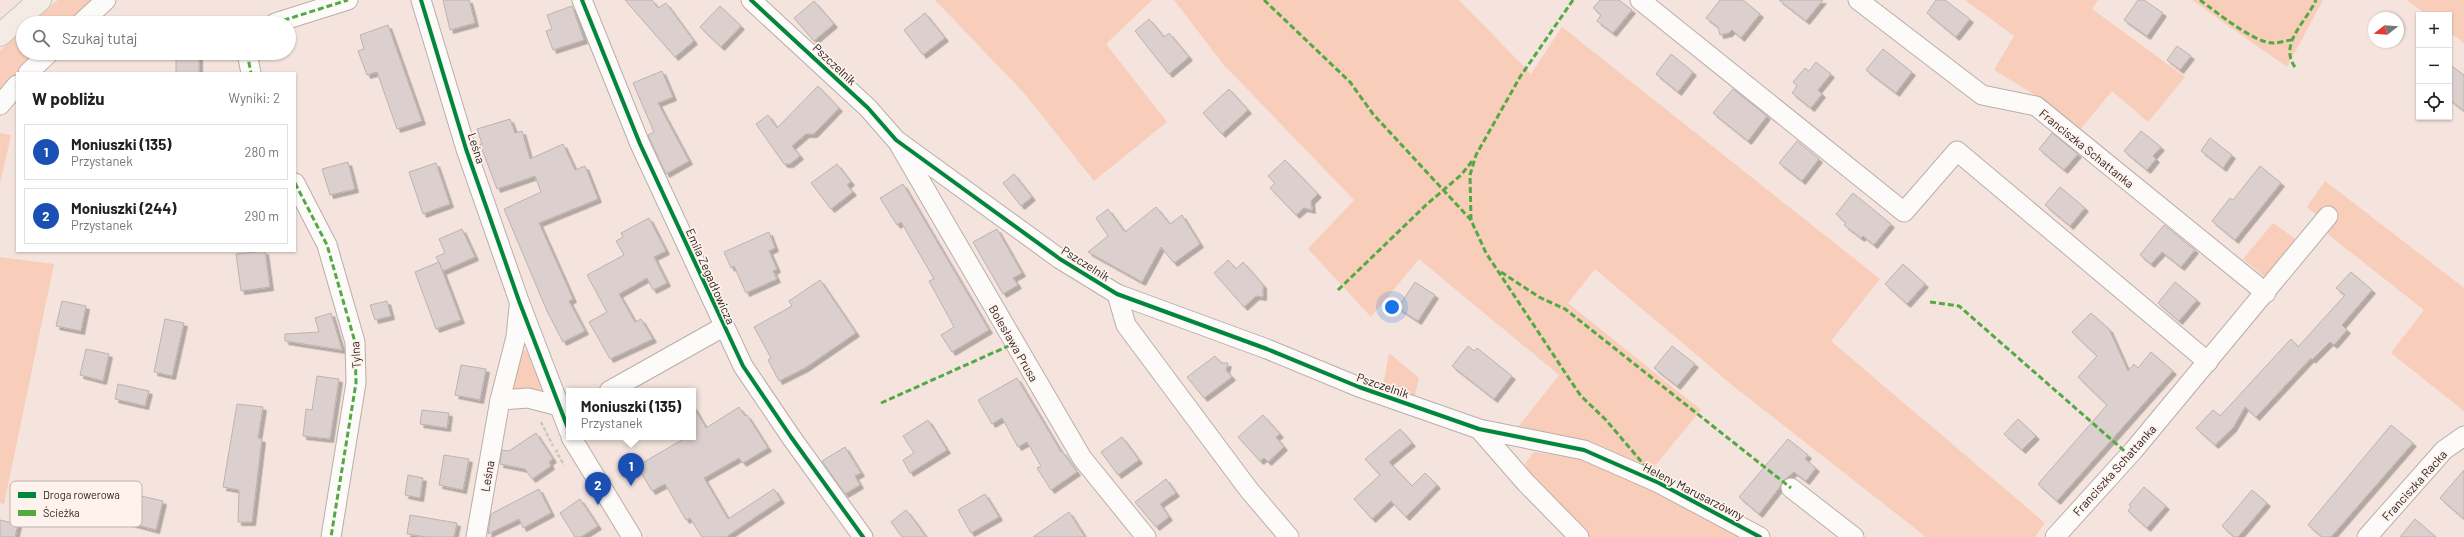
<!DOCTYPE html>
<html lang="pl">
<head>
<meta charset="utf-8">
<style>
	:root { --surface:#fff; --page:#f6f6f6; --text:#222; --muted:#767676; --line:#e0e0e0; --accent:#b45309 }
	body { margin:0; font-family:Barlow,sans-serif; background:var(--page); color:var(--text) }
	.controls { position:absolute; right:12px; top:12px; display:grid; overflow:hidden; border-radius:0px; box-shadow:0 1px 3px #0004 }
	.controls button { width:36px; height:36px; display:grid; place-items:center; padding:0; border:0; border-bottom:1px solid var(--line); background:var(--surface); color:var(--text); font:20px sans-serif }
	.compass { position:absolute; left:2368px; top:12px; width:36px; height:36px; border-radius:50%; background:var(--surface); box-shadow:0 1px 3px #0004; rotate:253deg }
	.you { position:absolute; left:1392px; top:307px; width:14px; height:14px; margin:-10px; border:3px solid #fff; border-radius:50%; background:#1a73e8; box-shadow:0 0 0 6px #1a73e833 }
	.badge { display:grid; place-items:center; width:26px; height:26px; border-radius:50%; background:var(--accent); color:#fff; font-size:13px; font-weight:700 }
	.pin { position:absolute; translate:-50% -33px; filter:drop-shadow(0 1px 2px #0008) }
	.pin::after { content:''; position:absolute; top:21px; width:14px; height:12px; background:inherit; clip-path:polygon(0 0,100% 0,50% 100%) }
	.popup { position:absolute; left:566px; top:388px; width:130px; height:52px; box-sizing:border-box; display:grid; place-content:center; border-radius:0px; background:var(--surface); filter:drop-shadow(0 1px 3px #0005); font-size:13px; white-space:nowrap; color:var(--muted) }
	.popup b { font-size:15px; color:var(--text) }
	.popup::after { content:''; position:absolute; left:50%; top:100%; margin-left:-8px; border:8px solid transparent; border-top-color:var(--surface) }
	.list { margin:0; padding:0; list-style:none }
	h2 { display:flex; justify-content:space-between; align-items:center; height:52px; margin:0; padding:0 16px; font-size:17px }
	h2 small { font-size:13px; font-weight:400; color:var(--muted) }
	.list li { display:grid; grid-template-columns:26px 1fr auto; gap:12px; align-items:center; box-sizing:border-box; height:56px; margin:0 8px 8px; padding:0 8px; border:1px solid var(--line); border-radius:0px }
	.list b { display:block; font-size:15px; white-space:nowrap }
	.list p { margin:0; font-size:13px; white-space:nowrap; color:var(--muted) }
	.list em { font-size:13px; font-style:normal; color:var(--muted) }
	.icon { flex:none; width:22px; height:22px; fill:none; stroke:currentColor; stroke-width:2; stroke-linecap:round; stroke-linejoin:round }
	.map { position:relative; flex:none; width:2464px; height:537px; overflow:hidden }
	.search { position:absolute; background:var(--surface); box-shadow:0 1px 3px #0004; left:16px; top:16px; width:280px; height:44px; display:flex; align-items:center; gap:10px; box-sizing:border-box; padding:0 14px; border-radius:22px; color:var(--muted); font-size:15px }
	.panel { position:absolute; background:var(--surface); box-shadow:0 1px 3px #0004; left:16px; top:72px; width:280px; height:180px; border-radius:0px }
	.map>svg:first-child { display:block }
	.green { fill:#f8cdb9 }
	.building { fill:#dbd0ce; stroke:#beb2b1; filter:url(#shadow) }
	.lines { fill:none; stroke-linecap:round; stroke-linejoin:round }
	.minor-casing { stroke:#b9aea8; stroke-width:21 }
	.major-casing { stroke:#ccc4c1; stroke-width:24 }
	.path { stroke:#cdc6c3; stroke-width:2.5; stroke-dasharray:4 2; stroke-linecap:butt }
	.minor { stroke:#fdfbfa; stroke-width:19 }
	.major { stroke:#f2ece4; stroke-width:22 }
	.quiet { stroke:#53a942; stroke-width:3; stroke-dasharray:6 3; stroke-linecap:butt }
	.cycleway-casing { stroke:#fef2ed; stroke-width:6 }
	.cycleway { stroke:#00873e; stroke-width:4 }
	.labels { text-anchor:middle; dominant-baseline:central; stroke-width:3.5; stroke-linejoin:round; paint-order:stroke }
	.street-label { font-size:12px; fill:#271d19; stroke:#fef2ed }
	.key { fill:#fef2ed; stroke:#beb2ad; stroke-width:1 }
	.key-label { font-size:11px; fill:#271d19 }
</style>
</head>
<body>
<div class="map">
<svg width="2464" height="537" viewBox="0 0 2464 537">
	<defs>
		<filter id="shadow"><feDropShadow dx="3.5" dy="3.5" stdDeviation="0" flood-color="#0004"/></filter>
	</defs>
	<rect width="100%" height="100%" fill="#f4e4dd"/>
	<g class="green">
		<polygon points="58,0 92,0 67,23 30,23"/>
		<polygon points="935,0 1152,0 1106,44 1167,122 1094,181 1024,93"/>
		<polygon points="1174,0 1459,0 1531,74 1562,27 1880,279 1831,341 2045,523 2035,537 1926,537 1732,385 1595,269 1568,303 1701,410 1653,468 1588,442 1518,427 1559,375 1419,259 1371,317 1308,249 1354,200 1223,64"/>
		<polygon points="1965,0 2098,0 2092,9 2185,77 2148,122 2112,91 2079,131 2040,98 1994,70 2014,36"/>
		<polygon points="2192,0 2323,0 2287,67"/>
		<polygon points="2407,0 2464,0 2464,43 2449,32 2449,15 2427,15"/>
		<polygon points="23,29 23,53 35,53 0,90 0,51"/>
		<polygon points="0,133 11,135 0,184"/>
		<polygon points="2325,181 2464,288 2464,411 2391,353 2424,310 2329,235 2319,217 2307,207"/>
		<polygon points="2273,223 2300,242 2266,278 2243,259"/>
		<polygon points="0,257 54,264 4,504 0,503"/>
		<polygon points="522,350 527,351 542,387 540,392 515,392 513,385"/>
		<polygon points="1389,353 1419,378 1414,399 1383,386"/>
		<polygon points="1534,452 1587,460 1639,482 1739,537 1590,537 1531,479 1525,464"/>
	</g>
	<g class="building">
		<polygon points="443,0 469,0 475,23 450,30"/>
		<polygon points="625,0 652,0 658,8 666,3 694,41 675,57"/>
		<polygon points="1600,0 1619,0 1632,10 1613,33 1597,21 1601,15 1593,8"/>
		<polygon points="1720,0 1743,0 1760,14 1741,38 1732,30 1729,33 1720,35 1718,27 1706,18"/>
		<polygon points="1779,0 1823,0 1806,21"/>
		<polygon points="1936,0 1945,0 1970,19 1956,37 1927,13"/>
		<polygon points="2138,0 2144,0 2163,13 2147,36 2124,20"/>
		<polygon points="814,1 834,24 814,41 794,18"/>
		<polygon points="572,6 584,40 553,50 546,31 552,29 547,15"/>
		<polygon points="720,6 741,26 721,47 700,27"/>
		<polygon points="925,13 945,38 923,55 904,30"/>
		<polygon points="1149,19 1164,37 1169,33 1189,57 1169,74 1135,31"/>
		<polygon points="388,25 422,121 397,129 377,72 367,75 358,51 364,49 360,35"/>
		<polygon points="2177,46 2191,56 2180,70 2167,60"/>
		<polygon points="1883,49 1912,72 1896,93 1866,70"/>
		<rect x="176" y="53" width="23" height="20"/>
		<polygon points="1671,54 1693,72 1678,92 1656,74"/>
		<polygon points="1816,62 1831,74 1818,90 1822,94 1811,108 1792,93 1797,86 1793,82 1805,68 1809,71"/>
		<polygon points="2449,64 2464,75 2464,111 2449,99"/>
		<polygon points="662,71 673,97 658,103 689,161 666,174 648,135 654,132 633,83"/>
		<polygon points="818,86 839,108 814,134 806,134 792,146 800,156 790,164 784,164 756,124 768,115 777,128"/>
		<polygon points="1229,89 1248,110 1222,134 1203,113"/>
		<polygon points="1733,89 1767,116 1748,141 1713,113"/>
		<polygon points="510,119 515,133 522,131 530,159 563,144 575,170 585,166 598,199 539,223 573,299 569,301 585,331 563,342 547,311 504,209 541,192 535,176 497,189 480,144 482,144 477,129"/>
		<polygon points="2141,131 2161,147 2153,156 2156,159 2147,170 2124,151"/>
		<polygon points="2052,133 2078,154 2064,170 2039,149"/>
		<polygon points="2210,138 2232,155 2223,168 2201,151"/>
		<polygon points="1797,141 1819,159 1802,181 1779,163"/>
		<polygon points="1285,160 1318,194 1311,201 1312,210 1304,208 1296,215 1270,188 1275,183 1268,176"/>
		<polygon points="348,162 355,189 330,195 322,169"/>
		<polygon points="436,163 450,204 423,214 409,172"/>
		<polygon points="837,164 851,182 847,185 853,192 831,209 811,183"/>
		<polygon points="2260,166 2281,183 2235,240 2212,221 2230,198 2233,200"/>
		<polygon points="1014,174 1032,197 1021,206 1003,183"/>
		<polygon points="903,184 989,330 952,352 941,335 954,327 929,281 934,279 901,222 897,225 880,198"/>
		<polygon points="2060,187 2085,208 2070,226 2045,205"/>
		<polygon points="1853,193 1891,224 1874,245 1863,236 1861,238 1844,225 1846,223 1836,214"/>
		<polygon points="1156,207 1170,224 1182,215 1200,244 1174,263 1161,247 1142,282 1088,252 1108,236 1096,218 1108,209 1125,232"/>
		<polygon points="649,218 666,251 654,257 667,283 653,290 647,278 619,294 635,322 641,319 653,339 610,359 589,322 607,312 587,275 624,255 616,241 623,237 621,233"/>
		<polygon points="2164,225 2195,250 2181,267 2162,252 2151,264 2140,255"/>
		<polygon points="462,229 475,257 443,271 436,257 445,253 439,239"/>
		<polygon points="997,229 1022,273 1013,278 1018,285 1003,294 973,242"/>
		<polygon points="769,232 775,248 769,251 777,269 773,271 777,279 746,293 734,266 731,268 724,252"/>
		<polygon points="265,251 270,287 241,291 236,254"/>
		<polygon points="1228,260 1236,269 1243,262 1263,285 1263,297 1256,296 1244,307 1214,273"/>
		<polygon points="439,262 461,320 436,329 415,272"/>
		<polygon points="1903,264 1925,284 1907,304 1885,284"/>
		<polygon points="2351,272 2372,290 2342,325 2347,330 2334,345 2330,342 2312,360 2311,358 2256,417 2245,407 2233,428 2215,445 2196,428 2213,410 2220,416 2291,339 2298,347 2345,295 2336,288"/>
		<polygon points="820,280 856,333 805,368 779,381 768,360 771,358 754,327 792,306 789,301"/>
		<polygon points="1415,282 1435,295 1418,321 1398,308"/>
		<polygon points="2175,282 2197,300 2179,321 2158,303"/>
		<polygon points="62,301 86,306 81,331 56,326"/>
		<polygon points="387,301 391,316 375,320 370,305"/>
		<polygon points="331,313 342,350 285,341 285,334 319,332 315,318"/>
		<polygon points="2091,313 2109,329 2128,371 2134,364 2138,368 2151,352 2173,371 2057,501 2038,484 2107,405 2078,377 2097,356 2072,332"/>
		<polygon points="165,319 184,323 172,376 154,372"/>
		<polygon points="1468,346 1474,351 1477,348 1512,376 1494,399 1452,366"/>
		<polygon points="1672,346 1695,364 1677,386 1654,368"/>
		<polygon points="86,349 109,354 103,381 80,375"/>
		<polygon points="1215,356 1221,363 1228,363 1226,370 1232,377 1204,398 1187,377"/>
		<polygon points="461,365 486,369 480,400 455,395"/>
		<polygon points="317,376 339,379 330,439 303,436 306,409 312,410"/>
		<polygon points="1017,378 1061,452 1062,451 1077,472 1051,490 1037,468 1041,466 1027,442 1018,447 1002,418 992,424 978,400"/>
		<polygon points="118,384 149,391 145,406 115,399"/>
		<polygon points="237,404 263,407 258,438 262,439 252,522 238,522 239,490 223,487"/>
		<polygon points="693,406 706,428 739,407 745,416 747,415 768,448 743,463 739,458 704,478 728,519 774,489 781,500 726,537 702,537 690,518 686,520 665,484 652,491 637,466 687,437 693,437"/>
		<polygon points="422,410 449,413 447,428 420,424"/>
		<polygon points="1263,415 1280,434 1276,437 1284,447 1268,462 1264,458 1260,461 1238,437"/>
		<polygon points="2018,419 2036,436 2022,450 2004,434"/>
		<polygon points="928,420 947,450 910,473 903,460 914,453 903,436"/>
		<polygon points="2391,425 2413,443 2331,537 2322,537 2308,525"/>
		<polygon points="1400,429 1412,443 1389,462 1412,486 1425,473 1437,485 1406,517 1391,501 1372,519 1354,499 1380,475 1365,459"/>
		<polygon points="536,433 553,459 549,462 551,466 532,479 525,469 500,464 502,450 509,451"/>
		<polygon points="1122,437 1139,460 1118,475 1101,452"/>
		<polygon points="1788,439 1808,455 1805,459 1816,468 1806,481 1794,472 1783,481 1780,487 1759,514 1739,497"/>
		<polygon points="845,447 861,473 855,476 860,485 845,494 822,461"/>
		<polygon points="444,455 469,459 463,490 439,485"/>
		<polygon points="2464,470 2464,519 2440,498"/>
		<polygon points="408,475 423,478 420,498 405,495"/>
		<polygon points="1166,479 1176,493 1160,504 1169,517 1156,527 1135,502"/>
		<polygon points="86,482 108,488 101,514 79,508"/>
		<polygon points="2144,487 2166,506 2147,528 2128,511 2131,507 2129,505"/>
		<polygon points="539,489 551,513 523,528 519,519 488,534 491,514"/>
		<polygon points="2252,490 2267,503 2238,537 2234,537 2222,526"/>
		<polygon points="985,494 999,517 971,533 958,510"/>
		<polygon points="137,495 163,501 156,530 130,523"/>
		<polygon points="580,499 598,526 581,537 575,537 560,513"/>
		<polygon points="906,510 914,520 926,537 902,537 891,522"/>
		<polygon points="1069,512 1085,537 1033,537"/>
		<polygon points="410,515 457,523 454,537 426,537 407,534"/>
		<polygon points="2415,519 2436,537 2400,537"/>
		<polygon points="0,520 18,524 15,537 0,537"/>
	</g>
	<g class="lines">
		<defs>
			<g id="minor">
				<polyline points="421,0 466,149 519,301 569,431"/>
				<polyline points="582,0 640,144 743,366 791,437 863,537"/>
				<polyline points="751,0 868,108 896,140 1060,259 1117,294 1267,349 1359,387 1479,429 1584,450 1659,483 1760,537"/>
				<polyline points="1640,0 1904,212 1957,151 2208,362"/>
				<polyline points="1858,0 1982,95 2036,106 2266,293"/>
				<polyline points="81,23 106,0"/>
				<polyline points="275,23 348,0"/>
				<polyline points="247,53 251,73"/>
				<polyline points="28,73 49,53"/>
				<polyline points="0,105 17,85"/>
				<polyline points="900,146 1082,458 1146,537"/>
				<polyline points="295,183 327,245 355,342 356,383 331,537"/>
				<polyline points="1117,294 1126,325 1249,490 1289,537"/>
				<polyline points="609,391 723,327"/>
				<polyline points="500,400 528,398 559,406 568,406"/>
				<polyline points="1479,429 1526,483 1579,537"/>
				<polyline points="571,437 632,537"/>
				<polyline points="1791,488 1854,537"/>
				<polyline points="476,537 500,400 516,337 519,307"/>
				<polyline points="2055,537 2133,451 2328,216"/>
				<polyline points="2367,537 2444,450 2464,436"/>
			</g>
			<polyline id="major" points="0,35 40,0"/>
		</defs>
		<use href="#minor" class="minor-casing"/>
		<use href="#major" class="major-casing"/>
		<g class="path">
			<polyline points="541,422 553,446"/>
			<polyline points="558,450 556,451 564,465"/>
		</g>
		<use href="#minor" class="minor"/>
		<use href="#major" class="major"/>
		<g class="quiet">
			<polyline points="1264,0 1350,82 1373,114 1471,220"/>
			<polyline points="1573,0 1520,77 1476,155 1470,175 1471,220 1486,253 1570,380 1581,396 1606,420 1657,480"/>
			<path d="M 2200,0 C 2215,11 2254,43 2273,43 C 2278,43 2285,41 2291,40"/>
			<polyline points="275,23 348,0"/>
			<polyline points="247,53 251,73"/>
			<path d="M 2295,67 C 2278,44 2307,21 2316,0"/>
			<polyline points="295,183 327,245 355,342 356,383 331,537"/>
			<polyline points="1501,272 1539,297 1565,309 1791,488"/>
			<polyline points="1338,290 1426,205 1461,175 1473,160"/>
			<polyline points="1930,302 1959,306 2129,455"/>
			<polyline points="881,403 1015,343"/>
		</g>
		<defs>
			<g id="cycleway">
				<polyline points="421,0 466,149 519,301 569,431"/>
				<polyline points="582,0 640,144 743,366 791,437 863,537"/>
				<polyline points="751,0 868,108 896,140 1060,259 1117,294 1267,349 1359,387 1479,429 1584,450 1659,483 1760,537"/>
			</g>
		</defs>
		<use href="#cycleway" class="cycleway-casing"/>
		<use href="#cycleway" class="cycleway"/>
	</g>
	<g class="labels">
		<g class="street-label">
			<text transform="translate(835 64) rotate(43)">Pszczelnik</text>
			<text transform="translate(477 148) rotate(72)">Leśna</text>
			<text transform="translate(2087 148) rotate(39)">Franciszka Schattanka</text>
			<text transform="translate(1086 263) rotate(32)">Pszczelnik</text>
			<text transform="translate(711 276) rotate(66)">Emila Zegadłowicza</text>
			<text transform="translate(1014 343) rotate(60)">Bolesława Prusa</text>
			<text transform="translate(355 355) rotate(-94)">Tylna</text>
			<text transform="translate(1383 385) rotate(19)">Pszczelnik</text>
			<text transform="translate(2114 470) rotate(-48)">Franciszka Schattanka</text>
			<text transform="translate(487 476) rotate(-80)">Leśna</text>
			<text transform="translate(2414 485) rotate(-48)">Franciszka Racka</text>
			<text transform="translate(1694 491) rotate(27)">Heleny Marusarzówny</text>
		</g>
	</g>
	<rect x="10" y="481" width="132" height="46" rx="6" class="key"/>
	<rect x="18" y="492" width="18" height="6" fill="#00873e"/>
	<rect x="18" y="510" width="18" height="6" fill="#53a942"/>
	<g class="key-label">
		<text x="43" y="499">Droga rowerowa</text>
		<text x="43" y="517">Ścieżka</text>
	</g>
</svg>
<div class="controls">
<button>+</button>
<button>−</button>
<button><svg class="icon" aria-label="locate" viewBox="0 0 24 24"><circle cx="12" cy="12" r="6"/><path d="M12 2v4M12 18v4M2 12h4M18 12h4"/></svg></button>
</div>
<svg class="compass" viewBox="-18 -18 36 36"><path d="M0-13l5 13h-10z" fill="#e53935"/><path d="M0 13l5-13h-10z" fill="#767676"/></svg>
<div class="you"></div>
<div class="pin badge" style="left:631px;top:486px;background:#1a4fb4">1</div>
<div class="popup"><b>Moniuszki (135)</b>Przystanek</div>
<div class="pin badge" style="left:598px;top:505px;background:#1a4fb4">2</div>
<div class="search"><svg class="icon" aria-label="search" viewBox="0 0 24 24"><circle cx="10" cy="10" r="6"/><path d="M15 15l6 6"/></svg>Szukaj tutaj</div>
<section class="panel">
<h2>W pobliżu<small>Wyniki: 2</small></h2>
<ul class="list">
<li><span class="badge" style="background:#1a4fb4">1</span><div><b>Moniuszki (135)</b><p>Przystanek</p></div><em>280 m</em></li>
<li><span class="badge" style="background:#1a4fb4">2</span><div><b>Moniuszki (244)</b><p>Przystanek</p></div><em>290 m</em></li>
</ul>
</section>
</div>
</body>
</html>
